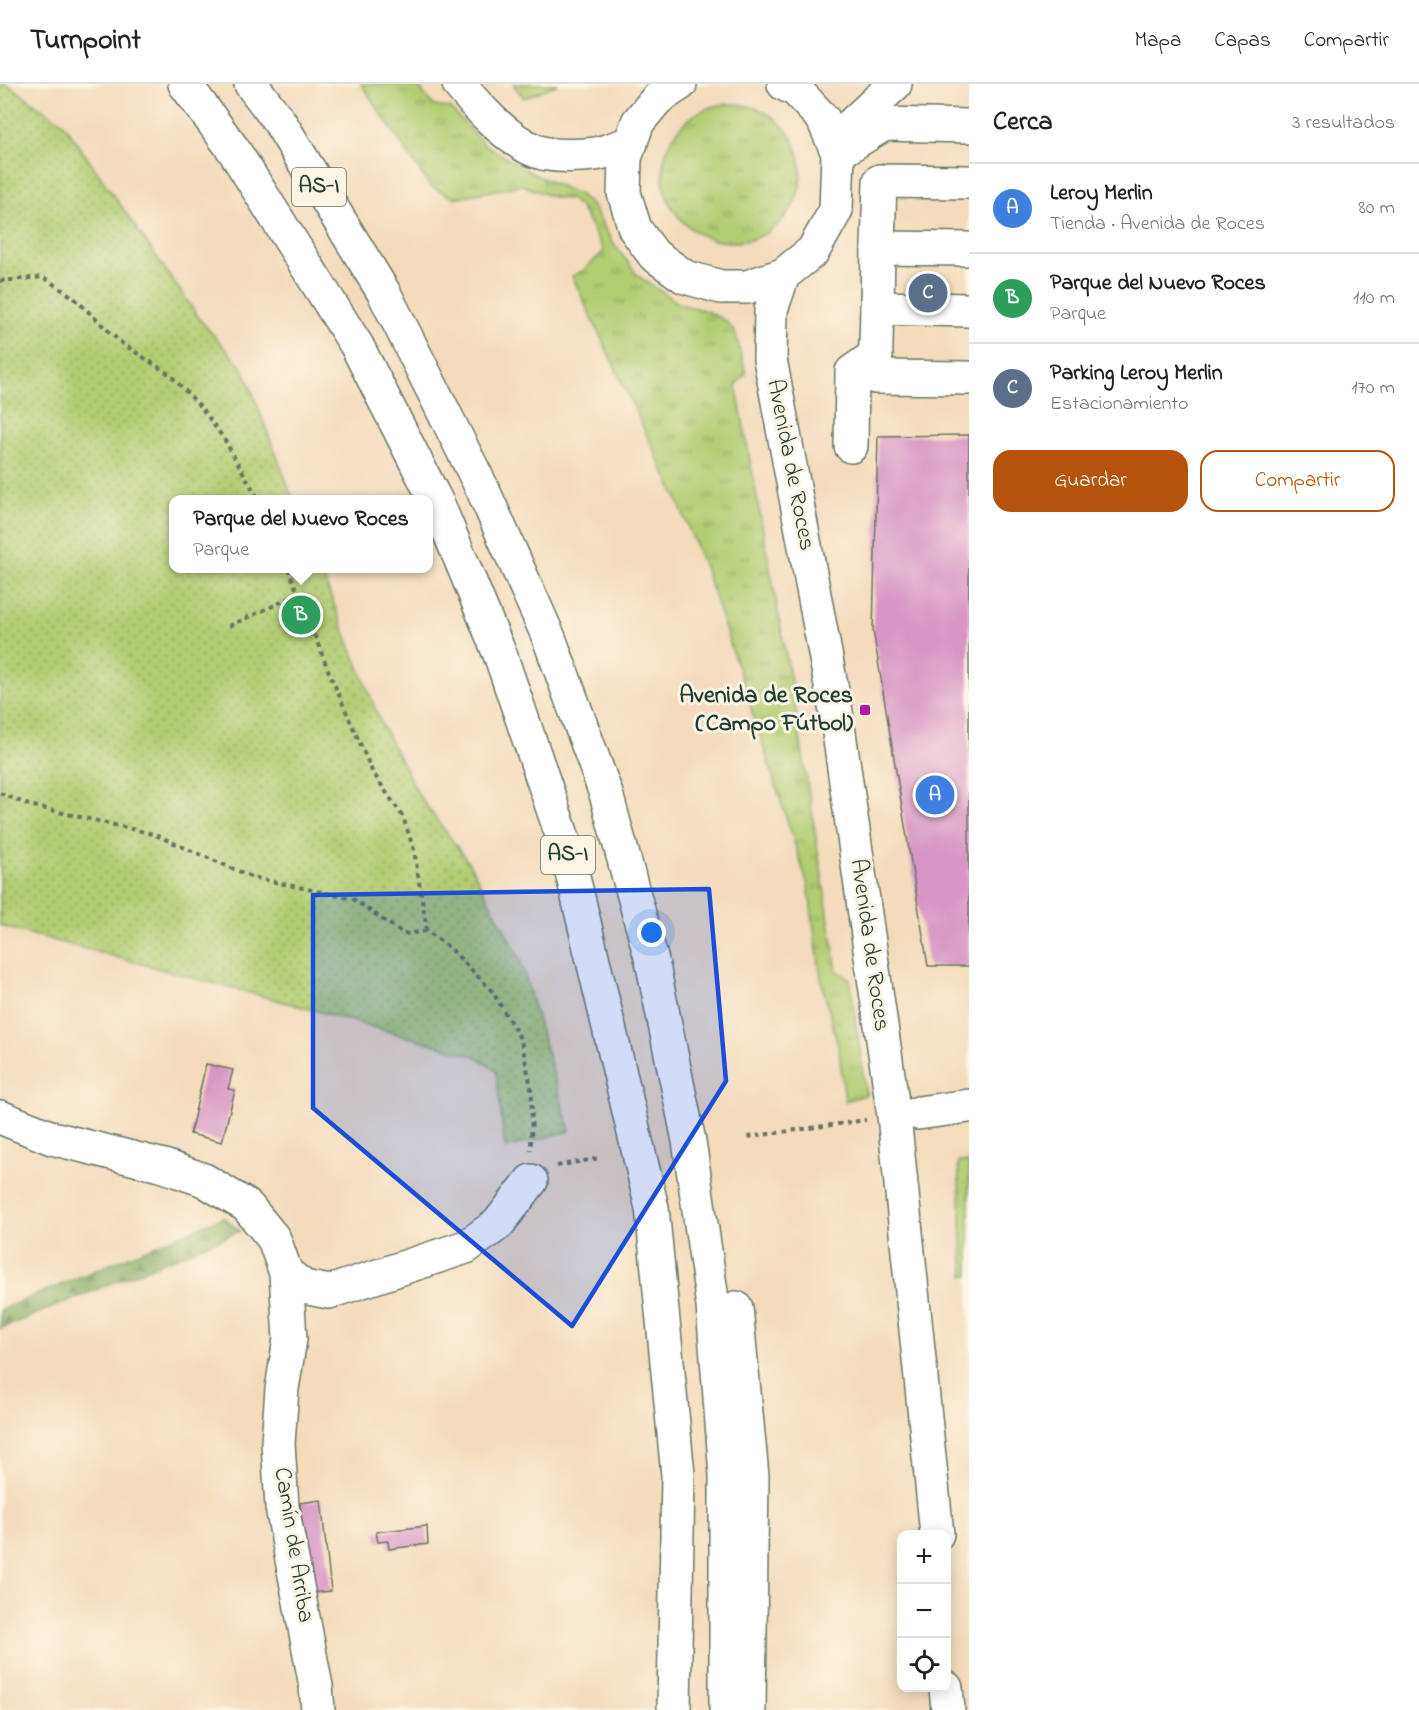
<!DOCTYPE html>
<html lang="es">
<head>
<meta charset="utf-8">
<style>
	:root { --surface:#fff; --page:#f6f6f6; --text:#202124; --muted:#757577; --line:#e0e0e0; --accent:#b45309 }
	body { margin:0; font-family:"Indie Flower",sans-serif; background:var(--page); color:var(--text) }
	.controls { position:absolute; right:18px; bottom:18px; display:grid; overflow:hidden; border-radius:12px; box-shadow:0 3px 15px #0003 }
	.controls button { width:54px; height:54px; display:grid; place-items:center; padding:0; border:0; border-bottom:2px solid var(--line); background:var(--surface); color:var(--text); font:30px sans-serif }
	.you { position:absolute; left:652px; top:849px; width:21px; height:21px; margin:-15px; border:4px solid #fff; border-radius:50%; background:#1a73e8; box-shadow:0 0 0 9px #1a73e833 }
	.badge { display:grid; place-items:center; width:39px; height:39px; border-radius:50%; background:var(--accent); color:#fff; font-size:20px; font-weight:700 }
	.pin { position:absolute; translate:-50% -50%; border:3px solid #fff; box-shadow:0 2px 6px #0006 }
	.popup { position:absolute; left:169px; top:411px; width:264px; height:78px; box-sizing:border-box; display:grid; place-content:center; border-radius:12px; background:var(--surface); filter:drop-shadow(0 2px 4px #0005); font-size:20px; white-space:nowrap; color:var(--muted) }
	.popup b { font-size:22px; color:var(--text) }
	.popup::after { content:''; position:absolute; left:50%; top:100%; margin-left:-12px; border:12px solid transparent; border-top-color:var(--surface) }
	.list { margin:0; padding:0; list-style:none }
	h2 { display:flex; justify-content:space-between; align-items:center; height:78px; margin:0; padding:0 24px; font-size:26px }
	h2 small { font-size:20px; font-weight:400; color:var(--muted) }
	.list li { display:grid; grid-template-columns:39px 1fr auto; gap:18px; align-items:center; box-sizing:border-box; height:90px; padding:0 24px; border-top:2px solid var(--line) }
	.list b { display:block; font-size:22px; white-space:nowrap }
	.list p { margin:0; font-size:20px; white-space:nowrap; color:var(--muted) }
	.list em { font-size:20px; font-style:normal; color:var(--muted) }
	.actions { display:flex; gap:12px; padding:18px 24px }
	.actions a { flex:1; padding:14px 0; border:2px solid var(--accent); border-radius:18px; text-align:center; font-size:21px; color:var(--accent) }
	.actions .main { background:var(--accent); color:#fff }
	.icon { flex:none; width:33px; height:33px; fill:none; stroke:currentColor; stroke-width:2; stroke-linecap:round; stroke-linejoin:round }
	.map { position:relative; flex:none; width:969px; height:1626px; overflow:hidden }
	header { display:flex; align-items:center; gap:36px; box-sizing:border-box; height:84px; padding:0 30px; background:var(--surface); border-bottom:2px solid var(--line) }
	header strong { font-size:28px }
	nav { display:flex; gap:33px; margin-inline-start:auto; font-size:21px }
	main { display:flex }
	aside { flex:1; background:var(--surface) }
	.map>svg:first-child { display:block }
	.grass { fill:url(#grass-tufts); stroke:#688553; stroke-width:1.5 }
	.forest { fill:url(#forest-firs); stroke:#56764c; stroke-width:1.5 }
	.park { fill:url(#park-dots); stroke:#688553; stroke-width:1.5 }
	.pitch { fill:#b2cd72; stroke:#688553; stroke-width:1.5 }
	.building { fill:#d794c4 }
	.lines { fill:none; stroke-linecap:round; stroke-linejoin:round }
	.minor-casing { stroke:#697463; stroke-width:36 }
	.highway-casing { stroke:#697463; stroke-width:36 }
	.path { stroke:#697463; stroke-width:4; stroke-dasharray:4.5 4.5; stroke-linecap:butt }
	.minor { stroke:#fff; stroke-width:33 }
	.highway { stroke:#fff; stroke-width:33 }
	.marked { fill:#1d4ed8; fill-opacity:0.2; stroke:#1d4ed8; stroke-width:4.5; stroke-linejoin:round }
	.poi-dot { fill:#b5179e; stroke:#fcf5e5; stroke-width:2 }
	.labels { text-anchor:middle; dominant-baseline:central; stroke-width:6; stroke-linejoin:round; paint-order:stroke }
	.shield { fill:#fcf5e5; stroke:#617469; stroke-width:1.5 }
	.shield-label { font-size:22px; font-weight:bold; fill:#1f3d34 }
	.street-label { font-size:24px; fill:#1f3d34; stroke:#fcf5e5 }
	.poi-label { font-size:24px; font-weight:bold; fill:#1f3d34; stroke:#fcf5e5; text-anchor:end }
</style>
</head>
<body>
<header>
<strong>Turnpoint</strong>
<nav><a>Mapa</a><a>Capas</a><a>Compartir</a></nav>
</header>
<main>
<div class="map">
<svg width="969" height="1626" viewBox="0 0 969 1626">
	<defs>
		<pattern id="grass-tufts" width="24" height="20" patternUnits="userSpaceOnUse" patternTransform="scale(1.5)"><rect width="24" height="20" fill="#b2cd72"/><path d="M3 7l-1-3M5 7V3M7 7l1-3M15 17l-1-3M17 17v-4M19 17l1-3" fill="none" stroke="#90a85e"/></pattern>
		<pattern id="forest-firs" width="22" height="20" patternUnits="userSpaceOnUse" patternTransform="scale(1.5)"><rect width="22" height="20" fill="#8db064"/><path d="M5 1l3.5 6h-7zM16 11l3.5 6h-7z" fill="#739053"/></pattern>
		<pattern id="park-dots" width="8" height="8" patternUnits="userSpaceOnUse" patternTransform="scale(1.5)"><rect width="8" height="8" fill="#b2cd72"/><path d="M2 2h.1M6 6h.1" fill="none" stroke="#90a85e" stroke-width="1.8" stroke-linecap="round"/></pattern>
	</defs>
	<rect width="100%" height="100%" fill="#fcf5e5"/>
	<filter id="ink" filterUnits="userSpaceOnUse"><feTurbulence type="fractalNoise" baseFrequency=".0167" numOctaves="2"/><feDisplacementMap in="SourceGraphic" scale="12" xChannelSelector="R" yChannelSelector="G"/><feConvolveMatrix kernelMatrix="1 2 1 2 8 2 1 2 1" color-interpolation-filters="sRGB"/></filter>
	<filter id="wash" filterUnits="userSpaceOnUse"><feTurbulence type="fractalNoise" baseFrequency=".008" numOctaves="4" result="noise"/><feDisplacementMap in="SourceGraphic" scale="24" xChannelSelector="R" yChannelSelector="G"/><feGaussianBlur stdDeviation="1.35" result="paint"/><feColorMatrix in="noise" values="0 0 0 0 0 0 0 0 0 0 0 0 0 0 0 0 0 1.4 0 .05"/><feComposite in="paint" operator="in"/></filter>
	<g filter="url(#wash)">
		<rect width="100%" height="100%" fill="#f3dbbb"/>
		<g class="grass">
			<polygon points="361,0 416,0 434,22 450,24 484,60 531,89 580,111 593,123 612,157 637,191 680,220 707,227 726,237 735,248 746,290 736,301 792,603 837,886 850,895 866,1011 845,1017 839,966 821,895 808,801 735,575 705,485 677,415 572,192 584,186 604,167 586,133 579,122 570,115 556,114 522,101 454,114 430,102"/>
			<polygon points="513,0 558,0 524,14"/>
			<circle cx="732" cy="89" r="69"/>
		</g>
		<polygon class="forest" points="223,1133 240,1147 0,1245 0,1226"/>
		<polygon class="park" points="0,0 7,0 63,39 202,238 244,286 293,415 174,416 174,484 320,485 381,639 420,713 469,779 520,875 570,1047 505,1064 496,987 475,972 317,927 0,842"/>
		<polygon class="pitch" points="958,1078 969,1078 969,1191 964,1192"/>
		<g id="blocks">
			<g class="building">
				<polygon points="969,351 969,882 928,882 873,546 878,352"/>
				<polygon points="206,980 233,986 228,1005 235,1006 222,1058 190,1050"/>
				<polygon points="321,1416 331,1507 310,1509 300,1419"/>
				<polygon points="427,1442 428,1460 389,1465 388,1457 378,1458 376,1448"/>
			</g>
		</g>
	</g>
	<g filter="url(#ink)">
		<use href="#blocks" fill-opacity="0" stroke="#697463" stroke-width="1.5"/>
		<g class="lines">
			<defs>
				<g id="minor">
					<path d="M 459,0 C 477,23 508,56 536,67 C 551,73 579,72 595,70 C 607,68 620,62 631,59"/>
					<polyline points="680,0 657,15 638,38 625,74 624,109 635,145 654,171 685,193 721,203 747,203 783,191 813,167 836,126 838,69 823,35 796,6 784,0"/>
					<polyline points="846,51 850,42 895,0"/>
					<polyline points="838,69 884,40 969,42"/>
					<polyline points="878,164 880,97 969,98"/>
					<polyline points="969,165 878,164 877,224 969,226"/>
					<polyline points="783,191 771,226 770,275 836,628 894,1032 937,1450"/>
					<polyline points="877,224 875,293 969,294"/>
					<polyline points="851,362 852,288 876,271"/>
					<polyline points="918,1029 969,1022"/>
					<polyline points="0,1033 52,1054 164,1082 204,1096 247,1122 274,1155 286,1189 290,1255 282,1305 278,1359 282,1423 316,1602 318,1626"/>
					<polyline points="286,1189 304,1203 329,1208 466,1163 498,1140 531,1097"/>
					<polyline points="946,1604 948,1626"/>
				</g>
				<g id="highway">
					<polyline points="185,0 233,65 357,262 439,423 501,573 566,763 652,1124 678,1391 674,1626"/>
					<polyline points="251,0 279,37 384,209 482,404 549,554 606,710 652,877 689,1057 713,1222 726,1391 726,1626"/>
					<polyline points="736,1224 752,1392 749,1626"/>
				</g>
			</defs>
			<use href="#minor" class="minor-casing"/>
			<use href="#highway" class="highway-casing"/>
			<g class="path">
				<polyline points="0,197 43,193 73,213 120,258 169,290 201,323 224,355 259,416"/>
				<polyline points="288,484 329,588 372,687 403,733 414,766 427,847"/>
				<polyline points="229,542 299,510"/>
				<polyline points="0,709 29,721 153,750 252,793 353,815 404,850 427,847 450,864 492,907 521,956 532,1008 531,1066"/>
				<polyline points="748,1053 866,1036"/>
				<polyline points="557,1082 599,1074"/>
			</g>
			<use href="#minor" class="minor"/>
			<use href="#highway" class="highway"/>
		</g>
	</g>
	<path class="marked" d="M 709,805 L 726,997 L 572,1242 L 313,1024 L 313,811 Z"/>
	<rect class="poi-dot" x="859" y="620" width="12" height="12" rx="3"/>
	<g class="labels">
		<g class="shield">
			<rect x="292" y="84" width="54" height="38" rx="4.5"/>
			<rect x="541" y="752" width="54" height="38" rx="4.5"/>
		</g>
		<g class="shield-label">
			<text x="319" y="103">AS-I</text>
			<text x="568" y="771">AS-I</text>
		</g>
		<g class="street-label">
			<text transform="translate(790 381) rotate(79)">Avenida de Roces</text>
			<text transform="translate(869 861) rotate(82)">Avenida de Roces</text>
			<text transform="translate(293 1461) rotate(81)">Camín de Arriba</text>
		</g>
		<g class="poi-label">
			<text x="853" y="612">Avenida de Roces<tspan x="853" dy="28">(Campo Fútbol)</tspan></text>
		</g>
	</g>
</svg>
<div class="controls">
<button>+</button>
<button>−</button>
<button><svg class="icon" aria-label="locate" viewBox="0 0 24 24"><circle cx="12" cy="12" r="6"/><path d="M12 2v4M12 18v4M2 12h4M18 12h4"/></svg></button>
</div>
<div class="you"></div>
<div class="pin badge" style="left:935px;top:711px;background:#3f7fe0">A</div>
<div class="pin badge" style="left:301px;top:531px;background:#2e9e5b">B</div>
<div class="popup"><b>Parque del Nuevo Roces</b>Parque</div>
<div class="pin badge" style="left:928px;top:209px;background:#5c6f8a">C</div>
</div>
<aside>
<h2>Cerca<small>3 resultados</small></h2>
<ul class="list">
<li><span class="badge" style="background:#3f7fe0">A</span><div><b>Leroy Merlin</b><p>Tienda · Avenida de Roces</p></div><em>80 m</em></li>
<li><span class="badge" style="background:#2e9e5b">B</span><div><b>Parque del Nuevo Roces</b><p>Parque</p></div><em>110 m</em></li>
<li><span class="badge" style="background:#5c6f8a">C</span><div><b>Parking Leroy Merlin</b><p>Estacionamiento</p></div><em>170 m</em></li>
</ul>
<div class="actions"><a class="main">Guardar</a><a>Compartir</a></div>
</aside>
</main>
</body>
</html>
